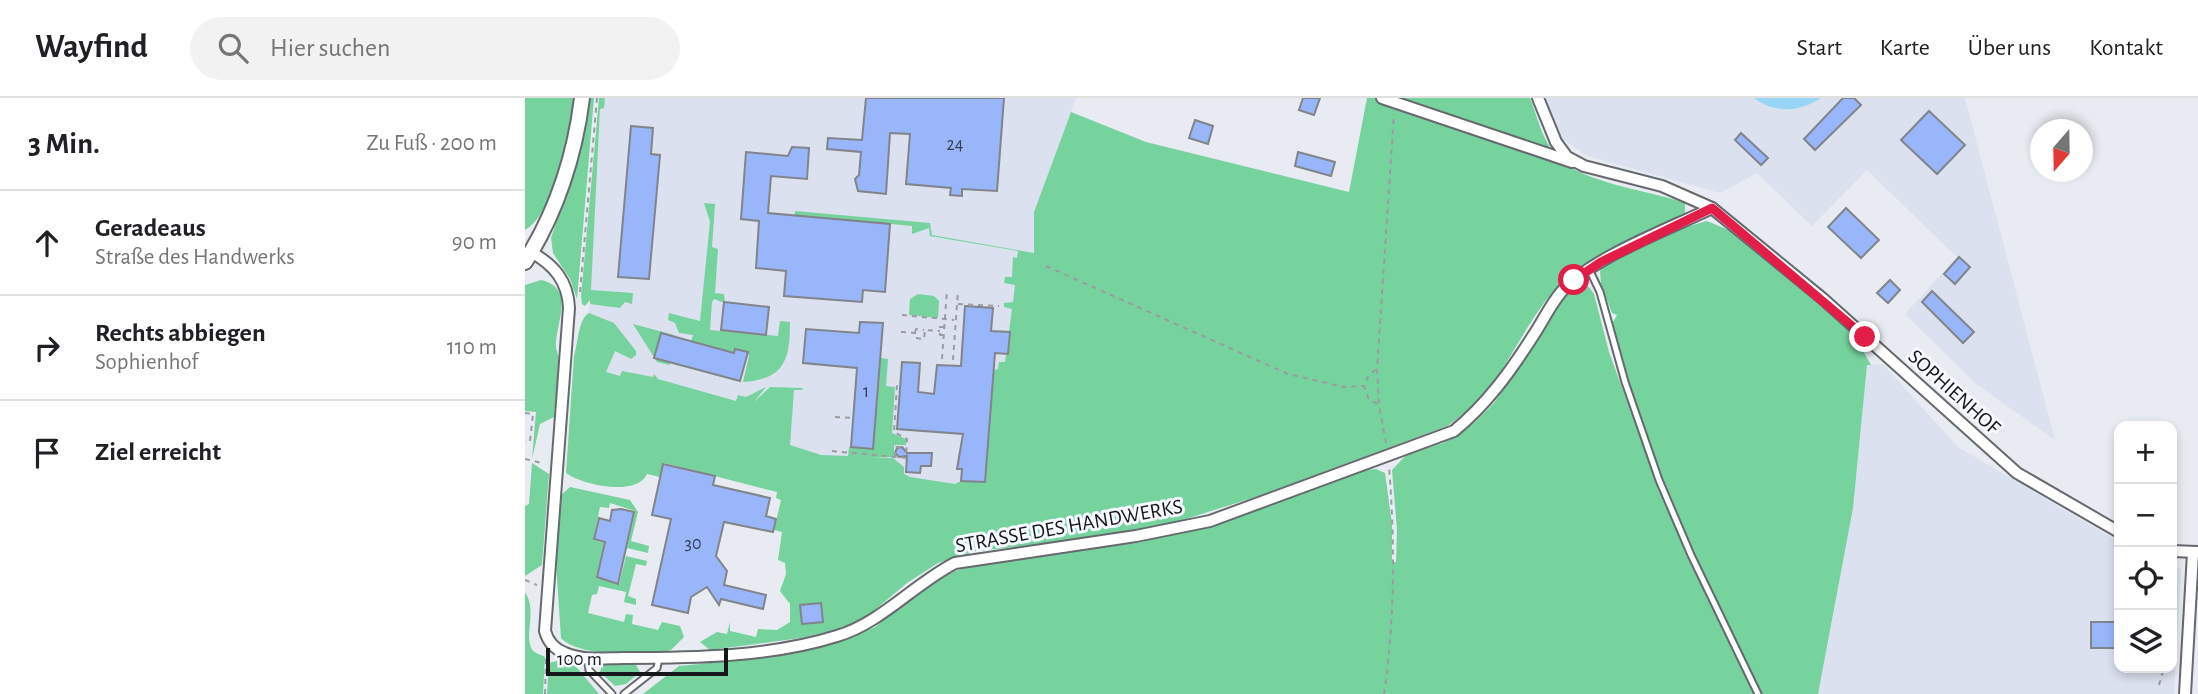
<!DOCTYPE html>
<html lang="de">
<head>
<meta charset="utf-8">
<style>
	:root { --surface:#fff; --page:#f2f2f2; --text:#202124; --muted:#757577; --line:#e0e0e0 }
	body { margin:0; font-family:"Alegreya Sans",sans-serif; background:var(--page); color:var(--text) }
	.controls { position:absolute; right:21px; bottom:21px; display:grid; overflow:hidden; border-radius:14px; box-shadow:0 4px 10px #0003 }
	.controls button { width:63px; height:63px; display:grid; place-items:center; padding:0; border:0; border-bottom:2px solid var(--line); background:var(--surface); color:var(--text); font:35px sans-serif }
	.compass { position:absolute; left:1505px; top:21px; width:63px; height:63px; border-radius:50%; background:var(--surface); box-shadow:0 4px 10px #0003; rotate:200deg }
	.scale { position:absolute; left:21px; bottom:18px; width:182px; box-sizing:border-box; padding-left:7px; border:4px solid #161719; border-top:0; font-size:19px; line-height:24px; white-space:nowrap; color:#161719; -webkit-text-stroke:5px #f6f9ff; paint-order:stroke }
	.stop { position:absolute; width:21px; height:21px; margin:-16px; border:5px solid #e11d48; border-radius:50%; background:#fff }
	.stop.end { background:#e11d48; border-color:#fff; box-shadow:0 2px 7px #0008 }
	.list { margin:0; padding:0; list-style:none }
	h2 { display:flex; justify-content:space-between; align-items:center; height:91px; margin:0; padding:0 28px; font-size:30px }
	h2 small { font-size:23px; font-weight:400; color:var(--muted) }
	.list li { display:grid; grid-template-columns:46px 1fr auto; gap:21px; align-items:center; box-sizing:border-box; height:105px; padding:0 28px; border-top:2px solid var(--line) }
	.list b { display:block; font-size:26px; white-space:nowrap }
	.list p { margin:0; font-size:23px; white-space:nowrap; color:var(--muted) }
	.list em { font-size:23px; font-style:normal; color:var(--muted) }
	.icon { flex:none; width:38px; height:38px; fill:none; stroke:currentColor; stroke-width:2; stroke-linecap:round; stroke-linejoin:round }
	.map { position:relative; flex:none; width:1673px; height:596px; overflow:hidden }
	header { display:flex; align-items:center; gap:42px; box-sizing:border-box; height:98px; padding:0 35px; background:var(--surface); border-bottom:2px solid var(--line) }
	header strong { font-size:33px }
	nav { display:flex; gap:38px; margin-inline-start:auto; font-size:24px }
	.search { width:490px; height:63px; background:var(--page); display:flex; align-items:center; gap:18px; box-sizing:border-box; padding:0 24px; border-radius:38px; color:var(--muted); font-size:26px }
	main { display:flex }
	aside { flex:1; background:var(--surface) }
	.map>svg:first-child { display:block }
	.built { fill:#dbe1ee }
	.green { fill:#76d39e }
	.water { fill:#97d6f4 }
	.building { fill:#98b6f9; stroke:#818489; stroke-width:2 }
	.lines { fill:none; stroke-linecap:round; stroke-linejoin:round }
	.lane-casing { stroke:#66696e; stroke-width:9 }
	.street-casing { stroke:#66696e; stroke-width:14 }
	.secondary-casing { stroke:#66696e; stroke-width:18 }
	.path { stroke:#9a9ca1; stroke-width:2; stroke-dasharray:5 5; stroke-linecap:butt }
	.lane { stroke:#fff; stroke-width:5 }
	.street { stroke:#fff; stroke-width:10 }
	.secondary { stroke:#fff; stroke-width:14 }
	.route { stroke:#e11d48; stroke-width:9 }
	.labels { text-anchor:middle; dominant-baseline:central; stroke-width:6; stroke-linejoin:round; paint-order:stroke }
	.number-label { font-size:18px; fill:#363f51 }
	.street-label { font-size:21px; fill:#161719; stroke:#f6f9ff }
</style>
</head>
<body>
<header>
<strong>Wayfind</strong>
<div class="search"><svg class="icon" aria-label="search" viewBox="0 0 24 24"><circle cx="10" cy="10" r="6"/><path d="M15 15l6 6"/></svg>Hier suchen</div>
<nav><a>Start</a><a>Karte</a><a>Über uns</a><a>Kontakt</a></nav>
</header>
<main>
<aside>
<h2>3 Min.<small>Zu Fuß · 200 m</small></h2>
<ul class="list">
<li><svg class="icon" aria-label="ahead" viewBox="0 0 24 24"><path d="M12 20V5M6 11l6-6 6 6"/></svg><div><b>Geradeaus</b><p>Straße des Handwerks</p></div><em>90 m</em></li>
<li><svg class="icon" aria-label="right" viewBox="0 0 24 24"><path d="M7 20v-9h11M14 6l5 5-5 5"/></svg><div><b>Rechts abbiegen</b><p>Sophienhof</p></div><em>110 m</em></li>
<li><svg class="icon" aria-label="arrive" viewBox="0 0 24 24"><path d="M6 21V4h12l-3 4 3 4H6"/></svg><div><b>Ziel erreicht</b></div></li>
</ul>
</aside>
<div class="map">
<svg width="1673" height="596" viewBox="0 0 1673 596">
	<rect width="100%" height="100%" fill="#e8ebf1"/>
	<g class="built">
		<polygon points="80,0 551,0 509,114 510,155 495,152 523,406 340,373 55,297 65,202 75,10 79,10"/>
		<polygon points="1020,0 1440,0 1530,342 1450,285 1380,216 1432,159 1342,72 1287,128 1232,75 1195,95 1062,58 1036,40"/>
		<polygon points="1358,266 1433,349 1594,444 1594,570 1647,570 1647,467 1656,471 1649,596 1293,596 1328,410 1342,267"/>
	</g>
	<g class="green">
		<path d="M 0,0 L 50,0 C 47,32 29,116 0,132 Z"/>
		<polygon points="64,0 69,0 52,201 45,181 28,155 26,140 52,63"/>
		<polygon points="74,0 80,0 79,10 75,11 66,192 108,195 107,206 100,204 95,210 65,206 65,202 60,208 57,206 56,198"/>
		<path d="M 842,0 L 1005,0 C 1012,18 1017,40 1029,55 C 1051,85 1125,92 1160,105 L 1160,116 C 1121,141 1066,153 1034,187 C 991,233 980,291 922,328 L 740,396 L 648,425 L 562,442 L 451,453 L 413,465 L 382,485 L 344,517 L 318,530 L 276,540 L 185,552 L 175,544 L 192,534 L 202,536 L 205,524 L 205,533 L 231,539 L 233,531 L 252,532 L 265,524 L 265,506 L 255,493 L 261,476 L 260,465 L 253,462 L 257,434 L 249,432 L 256,402 L 251,400 L 252,394 L 139,365 L 135,379 L 122,376 C 112,399 57,387 41,375 L 49,258 C 53,246 53,221 64,215 L 89,225 L 111,253 L 111,257 L 106,261 L 90,253 L 81,274 L 95,278 L 97,273 L 128,279 L 129,276 L 133,281 L 211,303 L 213,297 L 221,299 L 241,289 L 229,304 L 245,289 L 277,290 L 278,292 L 269,292 L 265,347 L 296,357 L 323,358 L 324,349 L 348,350 L 355,260 L 363,261 L 361,288 L 370,289 L 367,335 L 381,341 L 381,347 L 369,347 L 369,359 L 346,359 L 368,360 L 379,369 L 379,376 L 385,379 L 430,386 L 436,383 L 460,384 L 469,272 L 473,271 L 474,264 L 480,264 L 487,211 L 479,209 L 479,205 L 488,204 L 490,187 L 479,185 L 480,179 L 487,179 L 488,159 L 492,160 L 493,153 L 405,138 L 404,130 L 387,136 L 387,128 L 270,117 L 270,113 L 405,125 L 407,137 L 509,155 L 509,114 L 546,14 L 621,44 L 824,94 Z"/>
		<path d="M 179,105 L 190,106 L 187,149 L 193,151 L 190,195 L 199,196 L 200,205 L 189,201 L 187,204 L 185,232 L 253,238 L 255,223 L 265,224 C 265,263 259,281 218,284 L 224,258 L 222,254 L 211,251 L 209,255 L 166,243 L 168,237 L 154,235 L 150,225 L 143,222 L 144,215 L 175,223 L 185,124 Z"/>
		<path d="M 1182,123 L 1208,134 L 1317,225 L 1332,242 L 1346,267 L 1342,267 L 1328,410 L 1293,596 L 1236,596 C 1214,549 1190,504 1169,457 C 1134,383 1110,304 1087,226 L 1092,217 L 1087,215 L 1076,186 L 1075,173 L 1080,167 L 1161,129 Z"/>
		<path d="M 16,182 C 51,190 31,225 31,248 C 31,253 34,257 34,263 C 34,282 30,301 29,319 L 15,326 L 7,361 L 11,314 L 0,313 L 0,187 Z"/>
		<polygon points="1056,186 1064,189 1069,196 1084,254 1131,383 1162,458 1229,596 118,596 154,568 226,561 316,543 350,529 407,483 430,473 461,464 612,445 686,427 837,372 851,371 860,375 867,426 867,464 871,464 872,432 867,372 882,356 918,345 950,324 969,305 1040,196"/>
		<polygon points="393,196 409,198 414,203 413,220 384,217 385,201"/>
		<polygon points="108,226 153,238 136,235 145,267 132,264"/>
		<polygon points="7,365 24,376 17,467 0,478 0,408 4,406"/>
		<path d="M 45,389 L 105,402 L 113,414 L 106,443 L 124,448 L 123,455 L 102,450 L 110,413 L 85,405 L 84,410 L 75,409 L 68,442 L 79,445 L 71,479 L 94,487 L 101,458 L 122,463 L 121,468 L 111,466 L 103,498 L 111,501 L 111,507 L 99,504 L 101,494 L 74,488 L 72,496 L 67,497 L 63,515 L 99,524 L 101,516 L 108,517 L 107,526 L 133,532 L 137,524 L 155,528 L 159,539 L 146,552 C 123,559 53,559 36,540 L 31,466 L 36,397 Z"/>
		<path d="M 0,494 C 12,513 0,532 6,550 C 9,556 16,556 20,559 L 18,596 L 0,596 Z"/>
		<polygon points="36,562 48,565 74,596 22,596 24,565"/>
		<polygon points="77,567 111,567 115,574 101,586 90,588 75,574"/>
	</g>
	<path class="water" d="M 1229,0 L 1296,0 C 1275,14 1250,16 1229,0 Z"/>
	<g class="building">
		<polygon points="341,0 479,0 472,93 437,91 437,98 425,97 426,90 381,86 385,36 365,35 361,96 333,93 330,81 334,77 336,54 302,51 303,40 337,42"/>
		<polygon points="778,0 795,0 789,17 774,12"/>
		<polygon points="1318,0 1329,0 1336,7 1290,52 1279,41"/>
		<polygon points="1404,13 1440,47 1412,76 1376,42"/>
		<polygon points="670,22 688,28 683,46 664,40"/>
		<polygon points="106,28 128,30 126,56 135,57 124,181 93,179"/>
		<polygon points="1216,35 1243,60 1236,67 1210,42"/>
		<polygon points="267,49 284,50 282,81 246,78 243,115 365,126 360,194 338,192 337,204 259,198 261,173 231,170 234,123 216,121 221,54 263,58"/>
		<polygon points="773,54 810,64 806,78 770,68"/>
		<polygon points="1321,110 1354,142 1336,160 1303,129"/>
		<polygon points="1434,159 1445,169 1430,186 1419,176"/>
		<polygon points="1365,182 1375,192 1363,205 1352,195"/>
		<polygon points="1407,193 1449,234 1438,245 1397,204"/>
		<polygon points="199,204 244,209 241,237 196,232"/>
		<polygon points="440,208 468,210 466,233 485,234 483,256 470,255 460,384 436,383 437,371 432,371 438,336 372,331 377,264 395,265 393,294 409,296 412,267 436,268"/>
		<polygon points="335,224 358,225 348,351 326,349 332,270 278,265 281,231 334,235"/>
		<polygon points="136,235 209,255 210,251 223,254 215,283 129,260"/>
		<polygon points="377,349 382,355 407,355 406,368 396,368 395,375 381,374 382,358 374,359 370,355 372,350"/>
		<polygon points="138,366 190,378 188,387 245,400 241,418 251,421 248,434 199,424 191,458 202,473 199,487 241,497 238,511 196,501 194,507 182,489 166,499 163,515 127,507 146,421 127,417"/>
		<polygon points="96,411 109,414 93,486 72,479 80,444 69,441 74,420 85,423 87,412"/>
		<polygon points="296,505 298,524 277,526 275,507"/>
		<polygon points="1566,524 1593,524 1592,550 1566,550"/>
	</g>
	<g class="lines">
		<defs>
			<g id="lane">
				<polyline points="1064,171 1075,194 1100,284 1134,382 1166,457 1233,596"/>
				<polyline points="62,559 64,572 87,596"/>
				<polyline points="99,596 132,570 134,560"/>
			</g>
			<g id="street">
				<polyline points="857,0 1047,64"/>
				<polyline points="1013,0 1031,44 1042,59 1059,68 1137,88 1187,110 1297,200 1492,375 1594,434"/>
				<path d="M 6,154 C 29,167 43,183 44,210 L 20,533 C 23,544 29,551 40,555 C 58,563 80,560 99,560 C 168,560 245,559 312,538 C 356,525 389,486 430,465 L 611,438 L 685,423 L 929,333 C 962,306 985,274 1008,238 C 1018,223 1025,207 1037,193 C 1068,159 1144,131 1187,110"/>
				<polyline points="1647,453 1672,454"/>
				<polyline points="1660,596 1668,455"/>
			</g>
			<path id="secondary" d="M 0,164 C 31,115 50,57 57,0"/>
		</defs>
		<use href="#lane" class="lane-casing"/>
		<use href="#street" class="street-casing"/>
		<use href="#secondary" class="secondary-casing"/>
		<g class="path">
			<polyline points="521,168 763,276 819,289 839,288"/>
			<polyline points="55,194 72,0"/>
			<polyline points="433,206 474,208"/>
			<polyline points="377,217 429,222"/>
			<polyline points="376,234 390,235 390,240 399,241 400,232 415,233"/>
			<polyline points="390,234 391,231 399,232"/>
			<polyline points="418,237 415,237 415,229 419,229"/>
			<polyline points="417,261 422,192"/>
			<polyline points="428,262 433,193"/>
			<polyline points="851,272 844,276 839,288 844,302 853,306"/>
			<polyline points="0,315 8,316 5,343 0,343"/>
			<polyline points="310,319 328,320"/>
			<polyline points="861,345 854,307 852,271 869,16"/>
			<polyline points="307,353 381,360 382,341 369,334 372,287"/>
			<polyline points="370,359 371,349 381,349"/>
			<polyline points="0,361 17,365"/>
			<polyline points="0,482 12,487"/>
			<polyline points="1634,587 1639,570"/>
			<polyline points="20,596 21,559"/>
			<path d="M 859,596 C 870,519 870,446 864,368"/>
		</g>
		<use href="#lane" class="lane"/>
		<use href="#street" class="street"/>
		<use href="#secondary" class="secondary"/>
	</g>
	<g class="lines">
		<polyline class="route" points="1049,182 1076,164 1187,110 1340,239"/>
	</g>
	<g class="labels">
		<g class="number-label">
			<text x="430" y="47">24</text>
			<text x="341" y="294">1</text>
			<text x="168" y="446">30</text>
		</g>
		<g class="street-label">
			<text transform="translate(1429 294) rotate(42)">SOPHIENHOF</text>
			<text transform="translate(544 428) rotate(-10)">STRASSE DES HANDWERKS</text>
		</g>
	</g>
</svg>
<div class="controls">
<button>+</button>
<button>−</button>
<button><svg class="icon" aria-label="locate" viewBox="0 0 24 24"><circle cx="12" cy="12" r="6"/><path d="M12 2v4M12 18v4M2 12h4M18 12h4"/></svg></button>
<button><svg class="icon" aria-label="layers" viewBox="0 0 24 24"><path d="M12 4l9 5-9 5-9-5zM3 14l9 5 9-5"/></svg></button>
</div>
<svg class="compass" viewBox="-18 -18 36 36"><path d="M0-13l5 13h-10z" fill="#e53935"/><path d="M0 13l5-13h-10z" fill="#757577"/></svg>
<div class="scale">100 m</div>
<div class="stop" style="left:1049px;top:182px"></div>
<div class="stop end" style="left:1340px;top:239px"></div>
</div>
</main>
</body>
</html>
